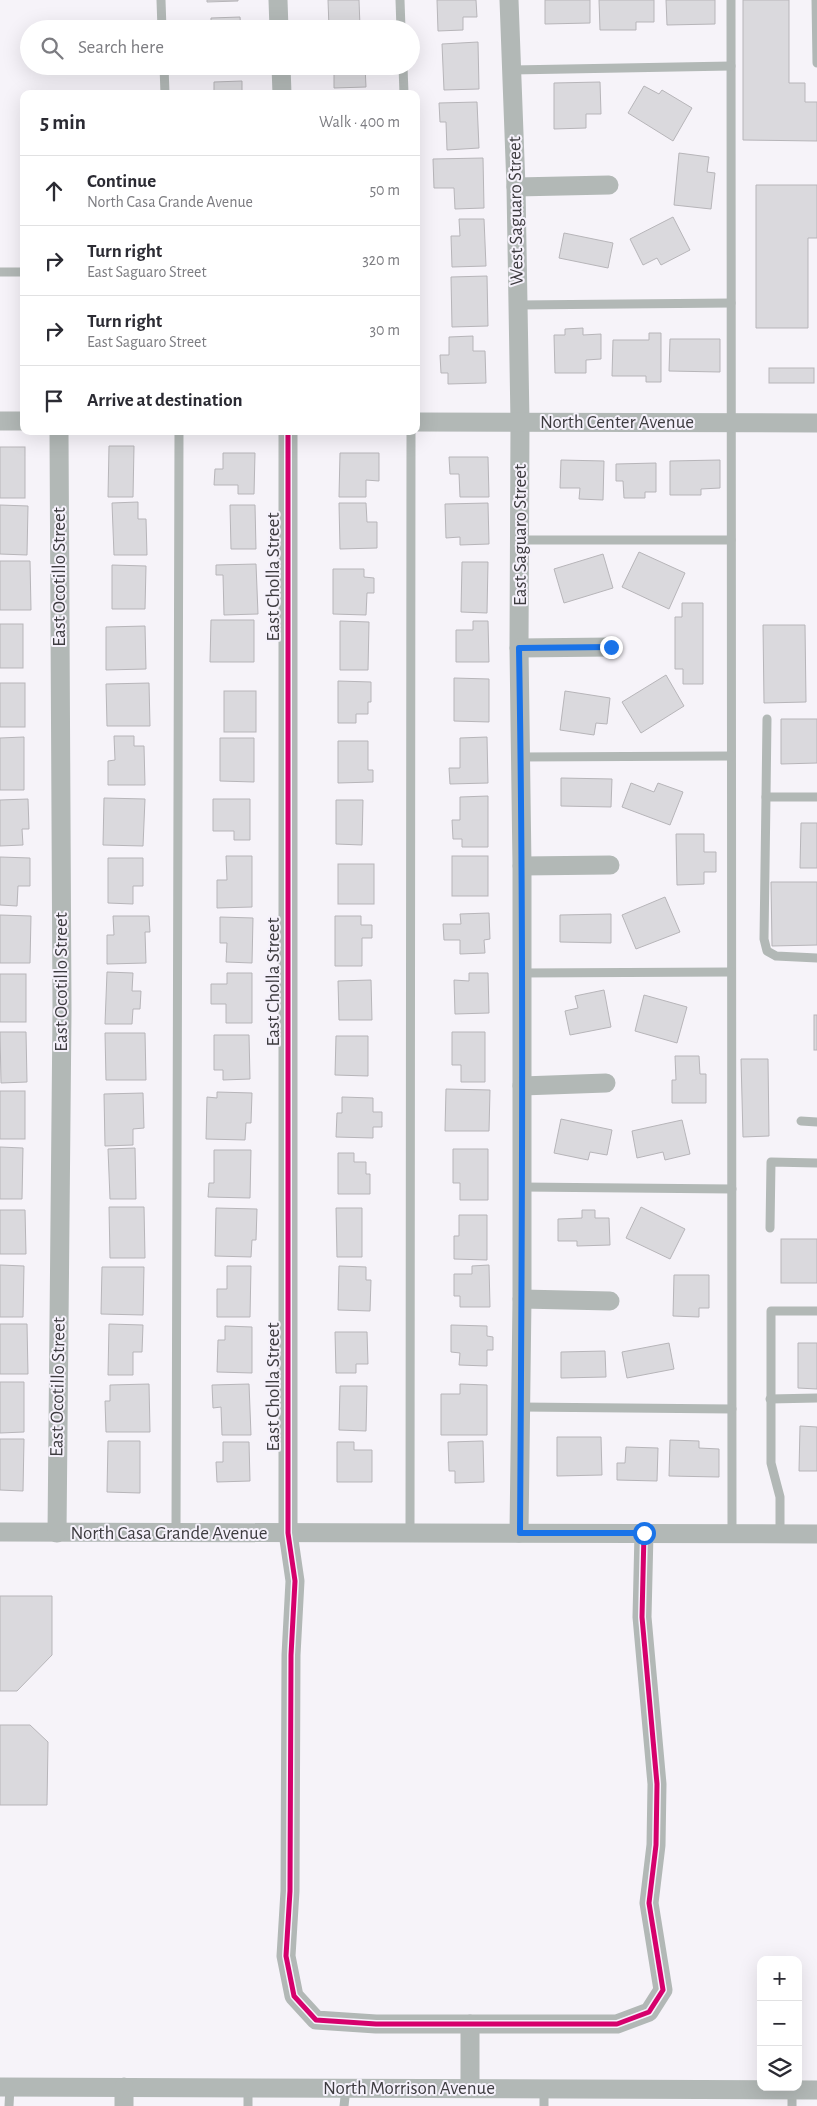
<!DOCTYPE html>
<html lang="en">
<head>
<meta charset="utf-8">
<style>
	:root { --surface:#fff; --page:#f2f2f3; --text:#2b2b33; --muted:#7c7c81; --line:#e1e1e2 }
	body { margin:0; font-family:"Alegreya Sans",sans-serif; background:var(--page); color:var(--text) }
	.controls { position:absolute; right:15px; bottom:15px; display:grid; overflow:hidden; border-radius:10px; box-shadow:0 5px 20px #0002 }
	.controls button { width:45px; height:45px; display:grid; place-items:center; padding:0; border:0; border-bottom:1px solid var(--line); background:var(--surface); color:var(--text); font:25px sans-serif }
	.stop { position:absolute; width:15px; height:15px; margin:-11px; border:4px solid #1a73e8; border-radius:50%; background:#fff }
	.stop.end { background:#1a73e8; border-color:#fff; box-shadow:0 1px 5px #0008 }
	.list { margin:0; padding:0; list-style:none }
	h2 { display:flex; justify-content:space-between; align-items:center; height:65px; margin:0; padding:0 20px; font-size:21px }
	h2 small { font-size:16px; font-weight:400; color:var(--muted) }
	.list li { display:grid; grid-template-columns:32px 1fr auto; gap:15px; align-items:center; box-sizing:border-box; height:70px; padding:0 20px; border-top:1px solid var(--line) }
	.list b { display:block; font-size:19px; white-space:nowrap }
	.list p { margin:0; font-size:16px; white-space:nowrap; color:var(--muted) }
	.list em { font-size:16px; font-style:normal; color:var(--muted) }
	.icon { flex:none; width:28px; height:28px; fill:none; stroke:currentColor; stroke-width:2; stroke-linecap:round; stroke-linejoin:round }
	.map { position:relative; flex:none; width:817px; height:2106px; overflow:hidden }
	.search { position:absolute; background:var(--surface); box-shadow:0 5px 20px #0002; left:20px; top:20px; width:400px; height:55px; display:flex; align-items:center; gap:12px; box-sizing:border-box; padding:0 18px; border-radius:28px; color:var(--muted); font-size:19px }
	.panel { position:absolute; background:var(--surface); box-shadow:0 5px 20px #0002; left:20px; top:90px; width:400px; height:345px; border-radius:10px }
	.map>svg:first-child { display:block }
	.building { fill:#dad9dd; stroke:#b7b5b9 }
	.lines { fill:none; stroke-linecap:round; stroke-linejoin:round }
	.service { stroke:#b2b8b6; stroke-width:9 }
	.minor { stroke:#b2b8b6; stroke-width:19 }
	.cycleway-casing { stroke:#f5f1fb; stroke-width:8 }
	.cycleway { stroke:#d6006c; stroke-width:5 }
	.route { stroke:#1a73e8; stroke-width:6 }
	.labels { text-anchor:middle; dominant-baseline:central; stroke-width:4; stroke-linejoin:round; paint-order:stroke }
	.street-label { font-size:19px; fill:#3d3b3f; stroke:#f5f1fb }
</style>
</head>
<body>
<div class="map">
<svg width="817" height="2106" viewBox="0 0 817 2106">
	<rect width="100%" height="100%" fill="#f6f3f9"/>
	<g class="building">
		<polygon points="207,0 238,0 238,1 207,2"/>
		<polygon points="328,0 359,0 360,27 329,28"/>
		<polygon points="437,0 476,0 477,17 463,17 463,30 438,31"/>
		<polygon points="545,0 590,0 590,23 545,24"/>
		<polygon points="599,0 654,0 654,22 636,22 636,30 600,30"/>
		<polygon points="666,0 715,0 715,24 667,25"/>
		<polygon points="743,0 789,0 789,83 805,83 805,102 817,102 817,141 743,140"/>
		<polygon points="240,17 241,29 211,29 211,18"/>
		<polygon points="478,42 479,89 444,90 442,44"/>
		<polygon points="328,66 365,66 366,87 334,88 334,73 329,74"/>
		<polygon points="242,81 242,94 214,94 214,82"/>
		<polygon points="600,82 601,114 586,114 586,128 554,129 554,83"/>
		<polygon points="644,86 659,94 662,90 692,108 673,141 628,113"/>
		<polygon points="477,102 479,148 447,150 446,122 440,122 439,103"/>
		<polygon points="679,153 709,157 707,172 715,173 711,209 674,205"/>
		<polygon points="483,158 484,208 455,209 454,188 434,188 433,159"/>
		<polygon points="756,185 817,185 817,238 808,238 808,328 756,328"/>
		<polygon points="673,217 690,250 661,265 657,258 643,265 630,239"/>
		<polygon points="459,219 484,219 486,266 452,267 451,236 460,236"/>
		<polygon points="564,233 613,243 608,268 559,258"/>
		<polygon points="487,276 488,326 452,327 451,277"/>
		<polygon points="583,328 583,335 601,334 601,359 586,360 586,373 555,373 554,335 565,335 565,329"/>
		<polygon points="649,333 661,333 661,382 646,382 646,376 612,376 613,340 649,340"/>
		<polygon points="473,336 473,351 485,351 486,383 448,384 448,373 441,373 440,355 449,355 449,337"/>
		<polygon points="670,339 720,339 720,372 669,371"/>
		<rect x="769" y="368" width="45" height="15"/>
		<polygon points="109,446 134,446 133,497 108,497"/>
		<rect x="0" y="447" width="25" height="51"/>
		<polygon points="223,453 255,453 254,494 238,494 238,485 214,485 215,469 223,469"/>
		<polygon points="340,453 379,453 379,481 366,480 366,497 339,497"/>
		<polygon points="449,457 488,457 489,497 460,497 459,474 450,474"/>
		<polygon points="561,460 604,461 603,500 579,499 580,488 560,488"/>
		<polygon points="720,460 720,488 701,489 701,495 670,495 670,461"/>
		<polygon points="656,463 656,492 645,492 645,498 624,498 623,481 616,481 616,464"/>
		<polygon points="138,502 138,519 146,519 147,555 114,555 112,503"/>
		<polygon points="339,503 366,503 367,522 377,522 377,548 340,549"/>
		<polygon points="488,503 489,544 460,545 460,537 446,538 445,504"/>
		<polygon points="0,505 28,506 27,555 0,554"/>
		<polygon points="230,505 255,505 256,549 231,549"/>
		<polygon points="639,552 685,573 669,609 622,587"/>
		<polygon points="603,554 613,588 564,603 554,569"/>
		<polygon points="0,561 30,561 31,610 0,610"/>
		<polygon points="462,562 488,562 487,613 461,612"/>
		<polygon points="256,564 258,614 224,615 223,575 216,575 216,565"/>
		<polygon points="112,565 146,566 145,609 112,609"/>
		<polygon points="333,569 364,569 364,577 374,578 374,593 367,593 366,615 333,614"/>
		<polygon points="682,603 703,603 703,684 683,684 683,669 675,669 675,617 682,617"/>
		<polygon points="211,620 254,620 254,662 210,662"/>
		<polygon points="340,621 369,622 368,670 340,670"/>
		<polygon points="473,621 488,621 489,662 456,662 456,630 473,630"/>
		<rect x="0" y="624" width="23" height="44"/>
		<polygon points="763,625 805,625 806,702 764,703"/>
		<polygon points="145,626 146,669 106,670 106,627"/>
		<polygon points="666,675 684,706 641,733 622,702"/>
		<polygon points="454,678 489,679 489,722 454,721"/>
		<polygon points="338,681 371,682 371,702 368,702 368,714 356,714 356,723 338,723"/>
		<rect x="0" y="683" width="25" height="44"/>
		<polygon points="149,683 150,726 107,726 106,684"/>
		<rect x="224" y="691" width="32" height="41"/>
		<polygon points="565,691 610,698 607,724 596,723 594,735 560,730"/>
		<polygon points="781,719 817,719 817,763 781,764"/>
		<polygon points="114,736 134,736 134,746 144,746 145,785 108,785 108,761 115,760"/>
		<polygon points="24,737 24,790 0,790 0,738"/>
		<polygon points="487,737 488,783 450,784 449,768 460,768 460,738"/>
		<polygon points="220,738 254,738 254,782 220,781"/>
		<polygon points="338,741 368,741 368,770 373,770 373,782 338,783"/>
		<polygon points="561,778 612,779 611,807 561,806"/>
		<polygon points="631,783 654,792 658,783 683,792 670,825 622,807"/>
		<polygon points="488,796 488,847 462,847 462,839 453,839 452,820 460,820 460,797"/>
		<polygon points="104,798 145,799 143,846 103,845"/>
		<polygon points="28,799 29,829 22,829 23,845 0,846 0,800"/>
		<polygon points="213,799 250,799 250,840 234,840 234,831 213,831"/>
		<polygon points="336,800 363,800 362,845 336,844"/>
		<polygon points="801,823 817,823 817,868 800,868"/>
		<polygon points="676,834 704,834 704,852 716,852 716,872 704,872 704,884 677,885"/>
		<polygon points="226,856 252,856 252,907 217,908 217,880 227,880"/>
		<rect x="452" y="856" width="36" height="40"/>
		<polygon points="0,857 30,858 30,886 18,886 17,906 0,905"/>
		<polygon points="108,858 143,858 143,886 133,886 133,904 108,903"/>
		<rect x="338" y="864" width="36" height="40"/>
		<polygon points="771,882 817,882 817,945 772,946"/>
		<polygon points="665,897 680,932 636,949 622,915"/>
		<polygon points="489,913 490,939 484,940 485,953 460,954 460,940 444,940 443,924 461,924 460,914"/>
		<polygon points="611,914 611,943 560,942 560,915"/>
		<polygon points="0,915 31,916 30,963 0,963"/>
		<polygon points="113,916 149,916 150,932 145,932 146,963 107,964 107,935 114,935"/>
		<polygon points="335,916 361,916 361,925 372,925 372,938 362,938 362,966 335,966"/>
		<polygon points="220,917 253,918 252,963 226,962 227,943 220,943"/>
		<polygon points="107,972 133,973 132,991 141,991 140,1009 133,1009 132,1024 105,1024"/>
		<polygon points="227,973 252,973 252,1023 226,1023 226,1004 211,1004 211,984 227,984"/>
		<polygon points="469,973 488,973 489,1013 455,1014 454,980 469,981"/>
		<rect x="0" y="974" width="26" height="48"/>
		<polygon points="371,980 372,1020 339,1020 338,981"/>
		<polygon points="604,990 611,1027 570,1035 565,1011 578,1008 575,996"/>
		<polygon points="644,995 687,1007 677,1043 635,1031"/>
		<rect x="814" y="1015" width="3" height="35"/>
		<polygon points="0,1032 26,1032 27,1082 1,1083"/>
		<polygon points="452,1032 485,1032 485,1082 461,1082 461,1065 452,1065"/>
		<polygon points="105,1033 145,1033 146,1080 106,1080"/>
		<polygon points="214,1035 249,1035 250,1079 223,1080 223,1070 214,1070"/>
		<polygon points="336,1036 368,1036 368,1076 335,1075"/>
		<polygon points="675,1056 699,1056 700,1074 706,1074 706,1103 672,1103 672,1080 676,1080"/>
		<polygon points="741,1059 768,1059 769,1136 743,1137"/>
		<polygon points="446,1089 490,1090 489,1131 445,1131"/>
		<rect x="0" y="1091" width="25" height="48"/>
		<polygon points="217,1092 252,1093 251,1123 246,1123 245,1140 206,1139 207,1097 217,1098"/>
		<polygon points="143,1093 144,1128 133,1129 133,1145 105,1146 104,1094"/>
		<polygon points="342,1097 373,1098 373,1112 382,1112 382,1127 373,1127 373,1138 336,1137 337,1113 342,1113"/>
		<polygon points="561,1119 612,1130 607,1155 590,1152 588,1160 554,1153"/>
		<polygon points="682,1120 690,1154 665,1160 663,1152 637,1158 632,1131"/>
		<polygon points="0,1147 23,1148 22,1199 0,1199"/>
		<polygon points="135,1148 136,1199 110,1199 108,1149"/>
		<polygon points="453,1149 488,1149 488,1200 460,1200 460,1183 453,1183"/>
		<polygon points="214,1150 251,1150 250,1198 208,1197 209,1183 214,1183"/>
		<polygon points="338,1153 354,1153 354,1162 366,1162 366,1174 370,1174 370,1194 338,1194"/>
		<polygon points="109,1207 144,1207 145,1258 110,1258"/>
		<polygon points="641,1207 685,1229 670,1259 626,1238"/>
		<polygon points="216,1208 257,1209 256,1240 252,1240 251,1257 215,1256"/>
		<polygon points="336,1208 362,1208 362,1257 337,1257"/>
		<polygon points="0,1210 25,1210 26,1254 0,1254"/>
		<polygon points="582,1210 595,1210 595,1218 609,1218 610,1245 577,1246 577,1241 558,1241 558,1219 582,1218"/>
		<polygon points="459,1215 487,1215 487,1260 454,1259 454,1236 459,1236"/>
		<rect x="781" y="1239" width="36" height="44"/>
		<polygon points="0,1265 24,1266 23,1317 0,1317"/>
		<polygon points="489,1265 490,1307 460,1307 460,1296 454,1296 454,1274 472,1274 472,1266"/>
		<polygon points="227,1266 251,1266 250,1317 217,1317 217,1289 227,1289"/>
		<polygon points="339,1266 366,1267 366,1280 371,1280 370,1311 338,1310"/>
		<polygon points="102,1267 144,1267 143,1315 101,1314"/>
		<polygon points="674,1275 709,1275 709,1308 699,1308 699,1317 673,1316"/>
		<polygon points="0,1324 27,1324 28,1374 0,1374"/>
		<polygon points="109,1324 143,1325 142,1352 133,1352 133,1375 108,1375"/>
		<polygon points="451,1325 487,1326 487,1336 493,1337 493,1350 487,1350 487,1366 459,1365 460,1353 451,1352"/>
		<polygon points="225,1326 252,1327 252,1373 217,1372 218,1340 225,1340"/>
		<polygon points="335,1332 367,1332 368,1364 356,1364 356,1373 336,1373"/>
		<polygon points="669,1343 674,1369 627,1378 622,1352"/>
		<polygon points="798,1343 817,1343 817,1389 798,1388"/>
		<polygon points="605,1351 606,1377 561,1378 561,1352"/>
		<polygon points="0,1382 24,1382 24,1432 0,1433"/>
		<polygon points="149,1384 150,1432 106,1432 105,1401 110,1401 110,1385"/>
		<polygon points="249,1384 251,1435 222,1435 221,1407 213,1408 212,1385"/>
		<polygon points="460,1384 487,1385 487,1435 441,1435 441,1394 460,1394"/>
		<polygon points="340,1386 367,1386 366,1431 339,1430"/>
		<polygon points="800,1426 817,1427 817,1471 799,1471"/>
		<polygon points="557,1437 601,1437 602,1475 557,1476"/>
		<polygon points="0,1439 24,1439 23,1491 0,1490"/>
		<polygon points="670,1440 699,1441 699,1448 719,1449 719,1477 669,1476"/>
		<polygon points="108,1441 140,1441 140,1493 107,1492"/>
		<polygon points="483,1441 484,1482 455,1483 455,1471 449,1471 448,1442"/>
		<polygon points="223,1442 249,1442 250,1481 217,1482 216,1462 223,1462"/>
		<polygon points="337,1442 354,1442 354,1450 372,1450 372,1482 337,1482"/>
		<polygon points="626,1447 658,1448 657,1481 617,1480 617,1463 625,1463"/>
		<polygon points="0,1596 52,1596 52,1655 17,1691 0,1691"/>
		<polygon points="0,1725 30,1725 48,1742 47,1805 0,1805"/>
	</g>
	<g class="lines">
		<g class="service">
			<polyline points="161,0 162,29"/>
			<polyline points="400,0 401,29"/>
			<polyline points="731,0 732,1534"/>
			<polyline points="816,0 817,63"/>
			<polyline points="164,66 165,94"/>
			<polyline points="403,66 404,94"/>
			<polyline points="512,70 731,66"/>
			<polyline points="0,272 24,272"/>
			<polyline points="518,305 731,303"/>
			<polyline points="519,540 731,540"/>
			<polyline points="521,757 731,756"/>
			<polyline points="766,797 767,719"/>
			<polyline points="817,797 766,797 764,939 767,951 776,956 817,958"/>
			<polyline points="522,973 731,972"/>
			<polyline points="801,1121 817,1122"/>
			<polyline points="522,1187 732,1189"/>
			<polyline points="770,1228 771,1162 817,1163"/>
			<polyline points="770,1399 817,1398"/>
			<polyline points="521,1407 732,1409"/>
			<polyline points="176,1533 179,431"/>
			<polyline points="410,1533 411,431"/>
			<polyline points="780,1534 780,1497 771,1463 771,1311 817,1311"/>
			<polyline points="248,2087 248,2106"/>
			<polyline points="544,2089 544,2106"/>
			<polyline points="792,2090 792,2106"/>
			<polyline points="9,2106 10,2087"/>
			<polyline points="344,2106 346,2088"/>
		</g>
		<g class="minor">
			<polyline points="278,0 279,29"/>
			<polyline points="509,0 516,187 520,422 519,648 522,866 522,1299 519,1533"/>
			<polyline points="281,66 282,94"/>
			<polyline points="516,187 609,185"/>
			<polyline points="0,421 24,421"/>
			<polyline points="416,422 817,423"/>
			<polyline points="288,431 288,1533 295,1581 291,1655 290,1891 286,1956 294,1996 316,2020 376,2024 617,2024 649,2012 663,1990 649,1903 656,1845 657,1784 642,1617 644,1533"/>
			<polyline points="519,648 611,647"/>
			<polyline points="522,866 610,865"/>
			<polyline points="522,1086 606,1083"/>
			<polyline points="522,1299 610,1301"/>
			<polyline points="0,1532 817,1534"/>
			<polyline points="57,1533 62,1011 59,431"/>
			<polyline points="0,2087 817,2090"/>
			<polyline points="470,2088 470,2024"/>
			<polyline points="124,2106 124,2087"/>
		</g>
		<defs>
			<polyline id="cycleway" points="288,431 288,1533 295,1581 291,1655 290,1891 286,1956 294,1996 316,2020 376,2024 617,2024 649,2012 663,1990 649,1903 656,1845 657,1784 642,1617 644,1533"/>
		</defs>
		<use href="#cycleway" class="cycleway-casing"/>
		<use href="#cycleway" class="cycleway"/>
	</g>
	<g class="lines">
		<path class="route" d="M 611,647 L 519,648 C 524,943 522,1238 520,1533 L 644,1533"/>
	</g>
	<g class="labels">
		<g class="street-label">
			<text transform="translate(516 211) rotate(-91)">West Saguaro Street</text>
			<text x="617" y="422">North Center Avenue</text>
			<text transform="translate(520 535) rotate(-90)">East Saguaro Street</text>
			<text transform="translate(59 577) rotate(-90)">East Ocotillo Street</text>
			<text transform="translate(273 577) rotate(-90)">East Cholla Street</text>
			<text transform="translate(61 982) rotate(-90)">East Ocotillo Street</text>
			<text transform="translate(273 982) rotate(-90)">East Cholla Street</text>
			<text transform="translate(58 1387) rotate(-89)">East Ocotillo Street</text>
			<text transform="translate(273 1387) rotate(-90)">East Cholla Street</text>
			<text x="169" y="1533">North Casa Grande Avenue</text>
			<text x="409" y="2088">North Morrison Avenue</text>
		</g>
	</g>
</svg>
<div class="controls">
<button>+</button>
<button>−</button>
<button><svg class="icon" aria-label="layers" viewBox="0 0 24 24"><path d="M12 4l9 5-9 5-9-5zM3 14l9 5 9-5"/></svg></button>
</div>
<div class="stop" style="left:644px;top:1533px"></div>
<div class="stop end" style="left:611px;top:647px"></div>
<div class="search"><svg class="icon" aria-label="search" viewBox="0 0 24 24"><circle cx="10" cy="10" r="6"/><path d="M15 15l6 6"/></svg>Search here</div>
<section class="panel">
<h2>5 min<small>Walk · 400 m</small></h2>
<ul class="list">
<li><svg class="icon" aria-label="ahead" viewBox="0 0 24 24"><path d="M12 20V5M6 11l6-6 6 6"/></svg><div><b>Continue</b><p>North Casa Grande Avenue</p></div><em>50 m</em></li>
<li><svg class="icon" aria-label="right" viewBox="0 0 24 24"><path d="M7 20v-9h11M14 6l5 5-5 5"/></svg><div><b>Turn right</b><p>East Saguaro Street</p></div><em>320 m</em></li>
<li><svg class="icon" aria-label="right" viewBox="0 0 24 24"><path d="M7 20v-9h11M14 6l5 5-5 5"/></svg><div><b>Turn right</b><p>East Saguaro Street</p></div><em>30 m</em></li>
<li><svg class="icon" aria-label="arrive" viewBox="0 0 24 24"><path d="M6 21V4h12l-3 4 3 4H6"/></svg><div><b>Arrive at destination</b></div></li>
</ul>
</section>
</div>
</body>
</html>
